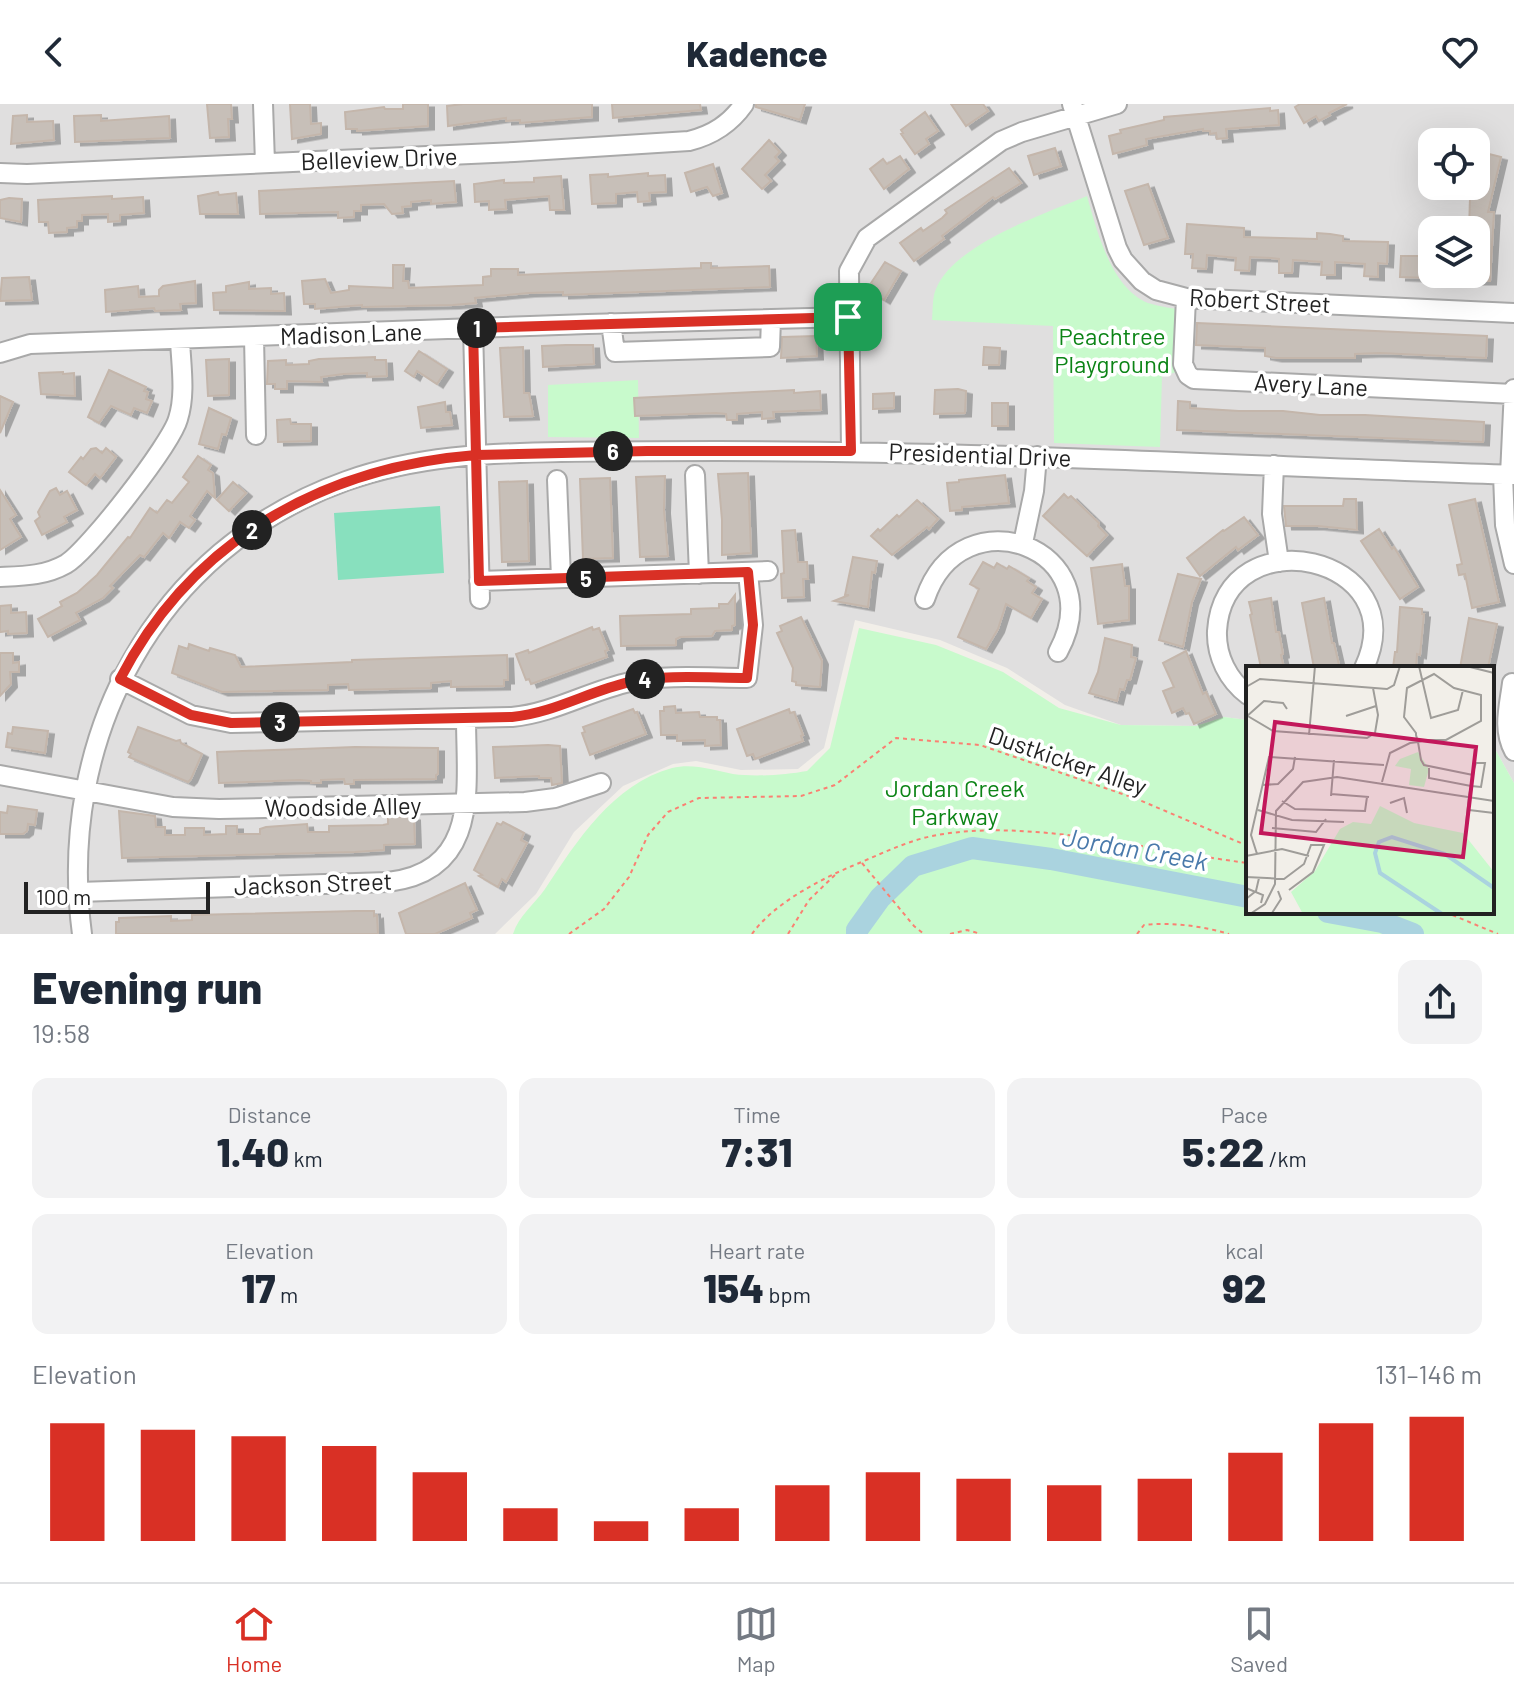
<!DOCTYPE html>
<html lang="en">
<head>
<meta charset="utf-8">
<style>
  body { margin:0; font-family:Barlow,sans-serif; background:#f2f2f3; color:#1f2937; height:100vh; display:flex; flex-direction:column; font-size:30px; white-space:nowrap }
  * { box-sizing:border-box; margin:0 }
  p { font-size:26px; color:#747a83 }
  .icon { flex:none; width:44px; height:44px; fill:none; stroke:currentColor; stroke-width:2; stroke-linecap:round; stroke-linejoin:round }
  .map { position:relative; height:830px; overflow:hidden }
  .panel { display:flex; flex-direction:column; background:#fff; flex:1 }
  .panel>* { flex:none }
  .tools { position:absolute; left:1418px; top:24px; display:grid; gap:16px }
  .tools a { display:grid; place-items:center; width:72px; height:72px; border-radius:16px; background:#fff; box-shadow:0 8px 32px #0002; font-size:40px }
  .scale { position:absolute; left:24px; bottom:20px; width:186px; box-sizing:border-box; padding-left:8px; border:4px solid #222; border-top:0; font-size:22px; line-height:28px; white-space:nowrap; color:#222; -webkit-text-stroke:6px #fff; paint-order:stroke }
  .pin { position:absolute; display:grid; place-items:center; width:68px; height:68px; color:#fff; margin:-34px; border-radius:16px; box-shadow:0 4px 12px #0006 }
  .km { position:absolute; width:40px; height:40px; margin:-20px; border-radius:50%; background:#222; color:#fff; font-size:22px; line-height:40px; text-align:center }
  .round { display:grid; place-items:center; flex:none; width:84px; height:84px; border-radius:16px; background:#f2f2f3 }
  .headline { display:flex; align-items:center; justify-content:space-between; height:136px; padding:0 32px }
  h1 { font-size:44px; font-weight:800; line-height:60px }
  .metrics { display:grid; grid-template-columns:repeat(3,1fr); gap:12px; height:136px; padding:8px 32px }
  .metrics div { display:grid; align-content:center; border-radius:16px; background:#f2f2f3; text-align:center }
  .metrics b { font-size:40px; font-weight:800 }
  .metrics small { font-size:22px; font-weight:400 }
  .metrics p { font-size:22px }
  .chart { height:224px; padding:16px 32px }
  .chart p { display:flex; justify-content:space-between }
  .chart svg { width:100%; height:144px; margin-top:8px; stroke:#d93025; stroke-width:6 }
  header { display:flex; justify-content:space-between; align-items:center; height:104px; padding:0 32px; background:#fff; font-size:36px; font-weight:800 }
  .tabs { display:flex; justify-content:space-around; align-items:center; height:112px; border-top:2px solid #e0e1e3; background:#fff; font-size:22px; color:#747a83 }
  .tabs a { display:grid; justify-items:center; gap:4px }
  .tabs .selected { color:#d93025 }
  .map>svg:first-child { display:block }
</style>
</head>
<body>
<header><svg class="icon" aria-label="back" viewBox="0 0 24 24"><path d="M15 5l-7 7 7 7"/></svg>Kadence<svg class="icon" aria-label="heart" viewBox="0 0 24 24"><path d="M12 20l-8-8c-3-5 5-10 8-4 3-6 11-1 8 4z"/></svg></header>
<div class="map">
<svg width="1514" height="830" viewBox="0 0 1514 830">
  <defs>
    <filter id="shadow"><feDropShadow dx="6" dy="3.5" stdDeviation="0" flood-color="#0004"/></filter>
  </defs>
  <rect width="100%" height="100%" fill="#f2efe9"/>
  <path fill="#e0dfdf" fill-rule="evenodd" d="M0 0H1514V679L1495 645 1492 644V564H1248V616L1224 613 1196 622 1121 621 1065 601 1007 564 940 536 855 516 824 644 798 665 741 666 696 657 673 660 623 682 574 728 536 790 495 830H0ZM1432 38H1476V82H1432ZM1432 126H1476V170H1432Z"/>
  <path fill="#c8facc" d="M1087 92C1097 127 1111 184 1148 199 1160 203 1174 204 1186 207L1184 266 1162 272 1160 343 1054 339 1053 222 932 216C933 207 932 193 936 185 954 140 1044 110 1087 92Z
    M638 276 639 334 548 333V281Z
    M859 524 936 541 1003 568 1059 604 1121 621 1196 622 1224 613 1248 616V808H1492V644L1495 645 1514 679V830H513C519 811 534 801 545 785 577 737 613 680 672 664 693 659 713 666 733 670 755 673 785 671 807 667L830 644Z"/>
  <path fill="#88e0be" d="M440 402 444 469 338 476 334 409Z"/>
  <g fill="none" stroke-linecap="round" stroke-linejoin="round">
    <path stroke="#aad3df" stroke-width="22" d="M1328 808 1382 818 1413 830
      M857 830V826L880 794 913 762 972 744 1051 755 1248 793"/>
  </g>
  <path fill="#c7bfb8" stroke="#c4b6ab" stroke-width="2" filter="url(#shadow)" d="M207 0H231L232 15H228L229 33 210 34Z
    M290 0H310L311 20 321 19V30L292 35Z
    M403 0H428V22L357 27V25H346L345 8 384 3 385 5H403Z
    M463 0H592V13L520 19V16L506 17V14L448 22 447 2Z
    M612 0H700L701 6 613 14Z
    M756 0H805L800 16 756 3Z
    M951 0H983L988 7 966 22Z
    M1300 0H1347L1329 9 1330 11 1319 17 1316 12 1304 19 1295 3Z
    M1270 4V7L1278 6 1279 21 1226 25 1227 34 1217 35 1216 29 1210 30V27H1203V25L1146 35 1147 41 1113 50 1109 32 1121 29 1120 26 1164 16V13Z
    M925 8 938 27 926 35 929 40 915 50 901 30 903 29 901 26Z
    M27 11V18L53 17 54 36 11 40 13 12Z
    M101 11V17L169 12 170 34 75 38 74 12Z
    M769 36 780 48 775 53 779 57 765 71 771 77 762 85 742 65Z
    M1055 44 1061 62 1034 71 1028 52Z
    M1477 47 1501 53 1488 108H1494L1490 177H1476V126H1469L1470 94 1466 93 1467 90 1448 87V82H1476Z
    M900 52 909 65 884 85 870 65 883 55 887 60Z
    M713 60 722 89 713 92 707 83 691 88 685 69Z
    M1009 64 1021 79 995 95 993 93 942 132 944 135 914 157 900 139 921 124 923 127 942 114 947 109 945 106Z
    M648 69V72L665 71 666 88 649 89 650 97 638 98 637 88 616 90V99L592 100 590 71 608 70V73Z
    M561 72 564 106H550L549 92 505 96 506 105 489 106V97L475 98 474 80 504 76V79L534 78V74Z
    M454 77 456 98 431 100V96L411 98V102L402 103 403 109 392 110 384 100 361 101V107H354V113L338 114V108L260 110 259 87Z
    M1148 80 1168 134 1144 141 1125 87Z
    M218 88 219 91 236 89 238 110H200L198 92Z
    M112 92V95L143 93 144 109 120 111V117L108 118V110L82 111V117H77V123L67 124V128L49 129 48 118H39L38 96Z
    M9 94 22 95 21 118 0 114V96Z
    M1187 120 1244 124V133L1317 135V129L1330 130 1343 132V137L1388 138 1387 160 1378 159V173L1364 172 1365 160 1335 158V171H1321L1322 158 1293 156 1292 169H1279V155L1271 154 1250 153 1249 167 1235 166 1236 154 1207 151 1206 165 1192 164 1193 150H1185Z
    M1401 152H1428L1427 174 1400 173Z
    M885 158 901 167 884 196 869 187 873 181 871 179Z
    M701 159H711V164L769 162 770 183 563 191V188L529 189 475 194 476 199 453 201 362 203V201L315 205V200H304L302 177 325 175 331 189 349 186V182L393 184V161H404L403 177H408L409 184 483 181V173L491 172V165H518V171L541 170 701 164Z
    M29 173 32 196 0 197 2 174Z
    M195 177 196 199 180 200 181 206 155 207 154 204 106 208 105 186 138 182 139 193 159 192V186L163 182Z
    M249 178V185L271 184V190L284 189 285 207 214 206 213 189 226 188V182Z
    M1197 219 1487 232 1486 254 1380 249 1355 250V254H1276L1265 252V244L1196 241Z
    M816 232 817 252 781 254 782 233Z
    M566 241H593L594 260 543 263 542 242Z
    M523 243 524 289H529L533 312 504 313 500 244Z
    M984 243 1000 244 999 261H983Z
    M419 247 447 265 437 280 417 267 414 273 405 267Z
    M375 253V256H386L387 272 367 273V269L343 270 321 273 322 278 287 277V285H275V280H267L268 257 286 256V261L309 260V257L319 255Z
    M229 255V291L208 292 206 256Z
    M109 266 146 283 144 287 148 288 146 295 152 297 147 309 134 304 131 311 111 302 99 319 88 313Z
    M63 268V270L74 269 75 292 41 290 39 269Z
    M958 285 966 287 965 309 934 310 935 286Z
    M794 286V289L820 287 821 306 773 308 774 314 762 315V308L737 310V316H727L726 310 716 309 635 312 634 294Z
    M894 289V304L873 305V290Z
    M0 292 13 298 0 329Z
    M1178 297 1190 298V304L1239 307H1283L1320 311H1365L1484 318 1483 338 1177 326Z
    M445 298 446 308H450L452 321 421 324 418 303Z
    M992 299H1008V322H992Z
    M209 304 231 314 226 331 222 330 218 345 199 340Z
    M290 315 291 320H311V337L278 338 277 316Z
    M96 344 102 349 106 344 116 353 100 374 95 370 86 381 69 368 81 353 83 355 91 345Z
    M198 352 211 361 208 366 213 369 215 394 207 387 190 412 195 416 189 424 180 418 169 434 163 429 144 453 140 451 110 482 113 484 103 494 76 509 80 516 48 533 38 515 62 502 60 498 77 489 97 471 128 433 130 434 150 404 157 409 167 396 172 399 189 378 183 373Z
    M748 369 751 449 722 451V416L718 370Z
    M1005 371 1009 399 962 403V406L950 407 947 379 959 378V376Z
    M665 372 664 406 668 452 640 453 636 373Z
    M610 374 613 454 583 455 580 375Z
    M527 377 529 457 502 458 499 378Z
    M233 378 246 389 229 407 217 396Z
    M56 384 60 391 67 387 77 406 64 413 67 418 42 431 35 417 40 413 38 408 50 387Z
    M0 386 16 411 10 415 21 433 0 446Z
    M1064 390 1068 394 1071 392 1099 419 1098 422 1107 431 1087 452 1043 412Z
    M1344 395H1356L1357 426 1318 422H1286L1284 402H1343Z
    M1475 395 1499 498 1472 504 1465 470 1459 471 1457 461 1462 460 1449 401Z
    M917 396 938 415 929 425 927 423 892 451 871 432 878 425 880 427 897 411 899 413Z
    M1244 413 1258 431 1238 446 1236 443 1200 472 1187 454 1223 426 1224 427Z
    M1379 425 1392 445 1394 443 1418 483 1400 495 1361 437Z
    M795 426 798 458H807L808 475H803L804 493 782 494 781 470 784 469 782 427Z
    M853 453 877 457 875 469 872 468 868 503 834 497 849 491H845Z
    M983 458 994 464 997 459 1007 465 1009 462 1029 474 1027 477 1036 483 1032 489 1042 495 1031 514 1006 500 998 525 986 545 958 533 979 485 970 480Z
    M1122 460 1125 482H1129V516L1098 520 1091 464Z
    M1178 470 1201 475 1192 498 1183 543 1159 536Z
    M735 491V521L732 522V526L715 527 712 532 680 533 676 535V541L621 542 620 512 691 510V505L719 504V500H728Z
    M1271 494 1276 528H1279L1283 550 1281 551 1284 564H1261L1250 511 1252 510 1249 498Z
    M1324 494 1332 539H1334L1339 561 1314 564 1302 499Z
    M11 501V509L26 508 27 529 8 530V527L0 528V502Z
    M1400 503 1422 505V510H1424L1420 551 1417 550 1416 564H1393L1395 548H1397Z
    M801 513 822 557 820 583 796 581V578L792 577 793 564 777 529 782 527 780 522Z
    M1469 514 1497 520 1488 564H1460Z
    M592 523 593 526 599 524 608 546 605 547 607 553 531 580 529 575 526 576 516 550 528 546 529 549Z
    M1105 534 1132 541 1131 553 1136 554 1130 576H1127L1124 586 1120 585 1117 597 1089 589 1098 568Z
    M189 540 209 547 210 544 235 551 241 563 352 558V556L507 551 508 576H504V582L451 583V577L431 579V584L349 586 348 580 328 581V586L222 588 172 569 179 542 188 545Z
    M1186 547 1203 590 1206 588 1216 610 1194 620 1189 609 1186 610 1183 604 1172 609 1163 587 1174 583 1163 559Z
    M0 549H13V559L19 558V568H10L11 580 0 592Z
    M675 602 676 609 699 608 700 613H717V616H720L721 641 705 642V636L677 637V631H661L660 607H664V603Z
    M633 605 635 609 637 608 646 630 590 651 582 629 585 628 583 623Z
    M789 605 790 609 794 608 803 631 801 632 803 637 755 655 753 650 747 652 737 625Z
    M13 623 48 627 45 649 6 643 8 629 12 630Z
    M138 623 176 637 180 636 181 639 202 650 191 675 188 678 129 653 131 650 128 648Z
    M548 641 560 642 562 679 552 681 551 674H539V672L495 674 493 643Z
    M355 643 438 644V670L436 671V675L354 676V680H345L344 675 321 676V679H311V677L300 676 219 679 217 648Z
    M8 702 37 706 35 721 28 720 27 727 23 730H0V708L7 709Z
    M119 707 155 712 156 723H165V731H185V724H204V731L226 730V722H237V730H260V725L266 723 307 720 308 728H329V722L383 721 388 720V713H414L415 740 384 741V746L355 748 122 754Z
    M503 718 524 729 521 736 527 739 506 778 502 775 498 783 479 772 482 771 474 766 497 719 501 721Z
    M465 779 477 806 470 809 472 814 435 830H406L399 809Z
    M356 807H374V812L377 811 378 830H116V818H119V814L171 812V817L192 816V811Z"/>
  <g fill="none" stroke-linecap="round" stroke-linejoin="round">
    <g stroke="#a9a9a9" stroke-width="22">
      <path id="minor" d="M263 0 265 59
        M1072 0 1117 144 1123 156 1142 177 1156 186 1186 194 1514 209
        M0 69 27 70 514 48 689 37C713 31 730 20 744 0
        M1186 194 1183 260 1188 271 1194 275 1514 290
        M611 219 615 248 770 243 771 215
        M473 224 480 495
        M254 233 256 331
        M0 249 30 240 588 220 848 213
        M851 347 849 167 867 134 1001 37 1022 28 1117 0
        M1274 361 1272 410 1279 458
        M695 371 699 470
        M1503 371 1505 421 1514 460
        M1510 371 1514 285
        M557 376 561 474
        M1023 439 1034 387 1037 352
        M0 473C23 472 45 472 66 460 88 447 171 340 178 315 186 290 181 261 180 236
        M479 477 768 467
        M925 495C961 387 1114 445 1058 548
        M120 575 191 611 231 619 512 613C554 609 589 587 630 578 667 570 709 574 747 574L753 521 748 468
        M1514 580 1512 579C1509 603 1502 625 1514 647
        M1248 591C1228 576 1216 552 1217 527 1224 410 1417 451 1364 564
        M0 671 173 703 219 705 525 698 555 694 601 679
        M78 788 388 778C481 767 466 683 466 614
        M82 830C56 634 155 445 346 377 416 352 487 349 561 348 614 347 666 347 718 347 984 347 1249 362 1514 371"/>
    </g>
    <path stroke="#fa8072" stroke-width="2" stroke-dasharray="4 4" stroke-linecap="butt" d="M862 759 914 822 924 830
      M1445 808 1498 830
      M569 830 604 805 629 773 648 731 668 708 699 694 801 692 835 681 896 634 980 641 1137 695 1248 742
      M752 830C773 800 819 776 852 762 879 751 904 738 932 732 1028 713 1151 747 1248 759
      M788 830 809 796 837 769
      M950 830 967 826 981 830
      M1137 830 1144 821C1172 818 1202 822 1229 830"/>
    <use href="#minor" stroke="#fff" stroke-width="18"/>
  </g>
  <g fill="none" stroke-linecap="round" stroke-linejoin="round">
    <g stroke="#fff" stroke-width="16">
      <path id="route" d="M848 213 473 224 476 351C323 363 192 436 120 575L191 611 231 619 512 613C554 609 589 587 630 578 667 570 709 574 747 574L753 521 748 468 479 477 476 351 647 347H851L848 213"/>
    </g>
    <use href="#route" stroke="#d93025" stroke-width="10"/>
  </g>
  <g text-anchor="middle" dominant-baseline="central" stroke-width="7" stroke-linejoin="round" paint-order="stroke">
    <g font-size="24" fill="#222" stroke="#fff">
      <text transform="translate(379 54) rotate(-2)">Belleview Drive</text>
      <text transform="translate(1260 196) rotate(3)">Robert Street</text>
      <text transform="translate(351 229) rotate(-2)">Madison Lane</text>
      <text transform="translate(1311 280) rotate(3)">Avery Lane</text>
      <text transform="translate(980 350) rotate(2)">Presidential Drive</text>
      <text transform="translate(1068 656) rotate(19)">Dustkicker Alley</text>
      <text transform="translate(343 702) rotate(-1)">Woodside Alley</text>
      <text transform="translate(313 779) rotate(-2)">Jackson Street</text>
    </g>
    <g font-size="24" fill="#0c8416" stroke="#fff">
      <text x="1112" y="231">Peachtree<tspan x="1112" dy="28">Playground</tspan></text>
      <text x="955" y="683">Jordan Creek<tspan x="955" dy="28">Parkway</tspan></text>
    </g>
    <g font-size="26" font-style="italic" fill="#4a7aab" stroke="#fff">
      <text transform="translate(1135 744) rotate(10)">Jordan Creek</text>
    </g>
  </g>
  <g transform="translate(1246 562)">
    <rect width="248" height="248" fill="#f2efe9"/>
    <path d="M172 86 183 103 178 121 163 119 165 103 149 100 154 93ZM134 140 168 157 217 167 248 206V248H57L45 226 69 205 94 163 107 156 125 158Z" fill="#c8facc"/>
    <path fill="none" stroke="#aad3df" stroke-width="4" d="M196 248 134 207 129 187 133 176 146 171 199 188 248 222"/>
    <path fill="none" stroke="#9f9d99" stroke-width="2" d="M173 0 185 52 212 44 217 24M220 0 248 7M0 21 14 13 141 23 148 19 154 0M0 49 27 65 121 72 129 67 132 49 127 22M100 50 130 40M0 51 18 35 37 37 41 43M63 69 69 0M183 102V112L225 120 235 121 239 97H230L228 103 227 109 225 120 223 130M136 116 144 87 164 77 172 76 180 74H200L235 55V29L208 22 188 8 161 22 158 51 170 67V69L172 76 175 94 178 99 227 109M16 119 32 118 47 103 49 91M85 128 123 131M85 130 88 94M36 135 49 143 119 145 121 131M144 137 158 132 161 147M12 144 46 154 98 156M223 144 248 147M220 158 223 130M26 162 70 166 80 153M11 188 5 169 23 91 138 99M0 190 36 183 63 190M0 211 38 213 58 198 65 179H78L67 206 43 224M0 222 17 229 15 237M0 233 10 225 13 212M26 247 35 233 32 225M4 248 19 238 29 218 30 145 57 116 91 111 248 135"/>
    <path fill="#c2185b" fill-opacity="0.15" stroke="#c2185b" stroke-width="4" d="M29 56 230 81 217 191 15 167Z"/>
    <rect width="248" height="248" fill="none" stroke="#222" stroke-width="4"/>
  </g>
</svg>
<div class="tools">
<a><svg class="icon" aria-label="locate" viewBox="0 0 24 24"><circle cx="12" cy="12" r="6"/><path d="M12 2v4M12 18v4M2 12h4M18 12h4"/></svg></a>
<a><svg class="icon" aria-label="layers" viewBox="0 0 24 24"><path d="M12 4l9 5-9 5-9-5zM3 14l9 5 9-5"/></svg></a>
</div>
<div class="scale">100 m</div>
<div class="pin" style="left:848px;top:213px;background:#1e9e55"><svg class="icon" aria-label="arrive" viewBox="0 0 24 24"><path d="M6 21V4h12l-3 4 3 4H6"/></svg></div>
<b class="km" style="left:477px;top:224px">1</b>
<b class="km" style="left:252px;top:426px">2</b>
<b class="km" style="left:280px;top:618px">3</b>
<b class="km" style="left:645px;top:575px">4</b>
<b class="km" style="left:586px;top:474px">5</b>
<b class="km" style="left:613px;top:347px">6</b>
</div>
<section class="panel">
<div class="headline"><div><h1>Evening run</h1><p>19:58</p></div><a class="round"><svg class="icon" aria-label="share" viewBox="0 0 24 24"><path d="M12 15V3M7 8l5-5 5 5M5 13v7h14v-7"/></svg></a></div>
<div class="metrics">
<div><p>Distance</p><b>1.40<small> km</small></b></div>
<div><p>Time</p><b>7:31</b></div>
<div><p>Pace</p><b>5:22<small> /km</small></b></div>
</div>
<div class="metrics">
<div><p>Elevation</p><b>17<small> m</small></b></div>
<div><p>Heart rate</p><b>154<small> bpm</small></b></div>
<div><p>kcal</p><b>92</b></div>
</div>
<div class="chart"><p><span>Elevation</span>131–146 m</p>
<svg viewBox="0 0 160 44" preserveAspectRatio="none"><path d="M5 44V8M15 44V10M25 44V12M35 44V15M45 44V23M55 44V34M65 44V38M75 44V34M85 44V27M95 44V23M105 44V25M115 44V27M125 44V25M135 44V17M145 44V8M155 44V6"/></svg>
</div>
</section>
<nav class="tabs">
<a class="selected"><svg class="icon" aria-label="home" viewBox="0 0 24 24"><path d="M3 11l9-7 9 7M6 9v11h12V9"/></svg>Home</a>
<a><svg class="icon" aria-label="map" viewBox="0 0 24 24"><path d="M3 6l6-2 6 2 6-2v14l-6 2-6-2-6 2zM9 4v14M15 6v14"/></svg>Map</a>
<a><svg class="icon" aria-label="saved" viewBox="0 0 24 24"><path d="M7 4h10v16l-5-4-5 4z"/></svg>Saved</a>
</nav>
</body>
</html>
